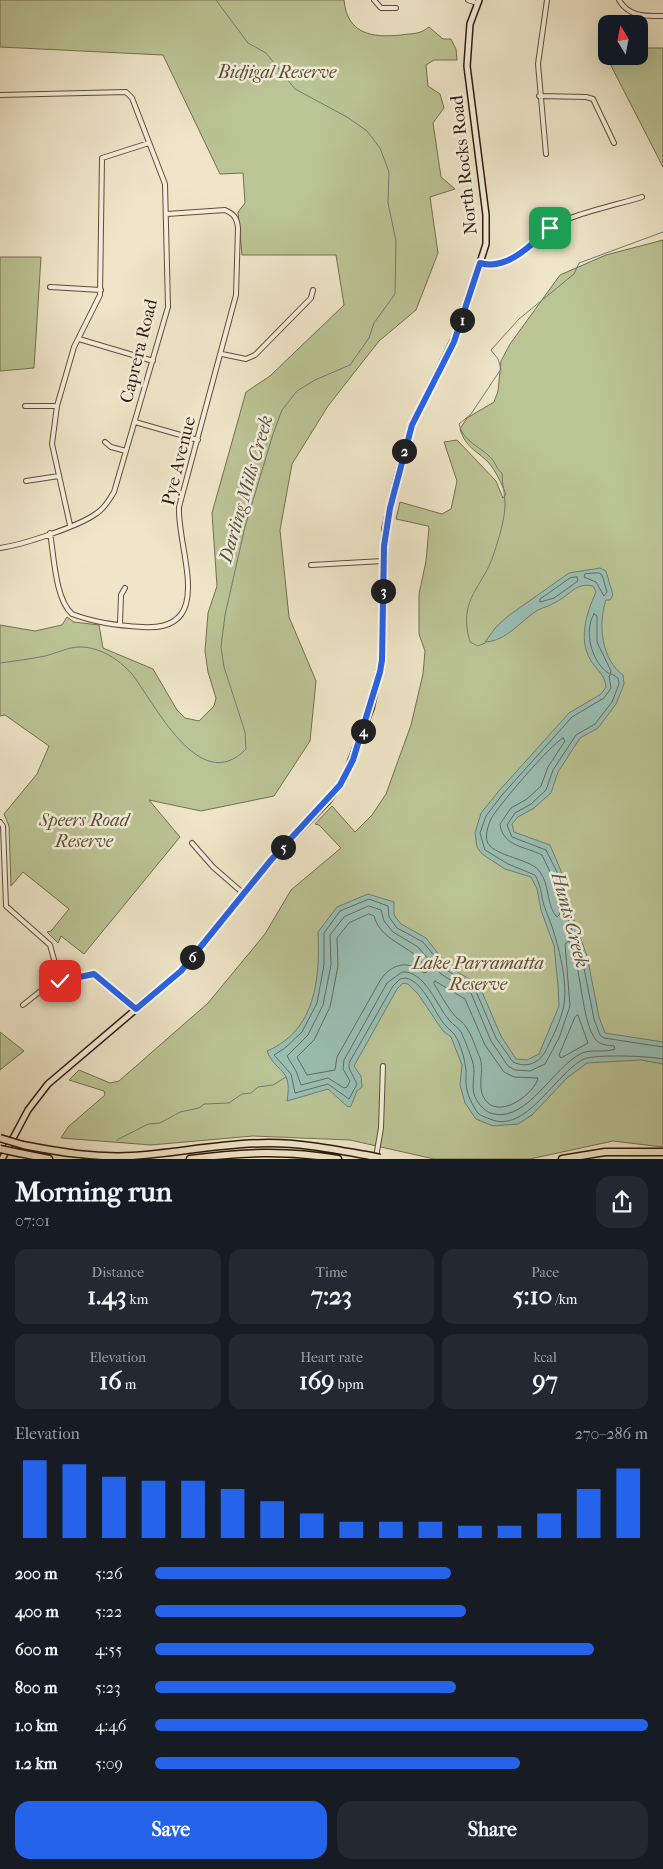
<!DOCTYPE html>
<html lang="en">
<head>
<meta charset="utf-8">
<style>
  body { margin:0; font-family:"IM FELL French Canon",serif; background:#242831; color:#f1f3f6; height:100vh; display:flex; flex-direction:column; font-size:19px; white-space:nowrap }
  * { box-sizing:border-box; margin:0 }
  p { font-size:16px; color:#9ea1a6 }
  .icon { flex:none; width:28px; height:28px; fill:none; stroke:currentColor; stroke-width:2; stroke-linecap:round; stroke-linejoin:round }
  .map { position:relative; height:1159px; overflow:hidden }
  .sheet { display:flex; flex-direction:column; background:#171b24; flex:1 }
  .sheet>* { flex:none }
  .needle { width:32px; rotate:350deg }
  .fabs { position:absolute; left:598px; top:15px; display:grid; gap:10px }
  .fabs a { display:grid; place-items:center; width:50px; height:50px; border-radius:10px; background:#171b24; box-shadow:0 5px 20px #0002; font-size:25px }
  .pin { position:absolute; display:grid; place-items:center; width:42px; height:42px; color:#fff; margin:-21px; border-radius:10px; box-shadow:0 2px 8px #0006 }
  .km { position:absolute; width:25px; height:25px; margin:-12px; border-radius:50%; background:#222; color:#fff; font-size:14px; line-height:25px; text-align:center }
  .round { display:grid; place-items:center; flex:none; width:52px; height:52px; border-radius:15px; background:#242831 }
  .headline { display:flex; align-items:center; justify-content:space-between; height:85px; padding:0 15px }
  h1 { font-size:28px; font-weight:700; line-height:38px }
  .metrics { display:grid; grid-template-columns:repeat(3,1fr); gap:8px; height:85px; padding:5px 15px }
  .metrics div { display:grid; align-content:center; border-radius:12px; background:#242831; text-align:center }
  .metrics b { font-size:25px; font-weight:700 }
  .metrics small { font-size:14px; font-weight:400 }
  .metrics p { font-size:14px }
  .chart { height:140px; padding:10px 15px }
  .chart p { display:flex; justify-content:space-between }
  .chart svg { width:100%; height:90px; margin-top:5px; stroke:#2563eb; stroke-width:6 }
  .primary-button { display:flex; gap:10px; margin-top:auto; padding:10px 15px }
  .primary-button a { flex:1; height:58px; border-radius:15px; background:#2563eb; color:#fff; font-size:20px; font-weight:700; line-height:58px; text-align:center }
  .primary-button a+a { background:#242831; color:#f1f3f6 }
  ul { padding:0 15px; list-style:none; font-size:16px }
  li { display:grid; grid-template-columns:80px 60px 1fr; align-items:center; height:38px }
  li i { height:12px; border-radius:6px; background:#2563eb }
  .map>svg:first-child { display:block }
</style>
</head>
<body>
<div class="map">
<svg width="663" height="1159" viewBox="0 0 663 1159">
  <rect width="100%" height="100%" fill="#efe6c9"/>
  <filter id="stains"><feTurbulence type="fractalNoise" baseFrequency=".004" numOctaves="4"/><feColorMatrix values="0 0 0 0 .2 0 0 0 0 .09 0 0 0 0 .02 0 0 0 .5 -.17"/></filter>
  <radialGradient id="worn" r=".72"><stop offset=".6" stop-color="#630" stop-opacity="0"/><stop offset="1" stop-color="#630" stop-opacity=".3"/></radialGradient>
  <path fill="#bbc495" stroke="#756e50" d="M0 0H344C347 34 372 38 401 35 413 33 419 35 429 27L443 39H451L456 49 457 60H434L426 65 428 86 440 94 444 108 433 123 441 177 455 189 430 197 438 253 416 310 379 341 328 406 292 464 280 530 289 617 316 681 310 741 274 796 201 811 149 800 180 837 84 954 61 936 58 943 47 932 51 931 69 909 23 872 11 886 9 826 4 814 37 774 49 746 5 715 0 716V625L35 631 62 625 67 617 74 622 99 625 103 648 153 669 177 710 185 718 199 721 214 706 216 698 208 672 205 651 208 613 217 586 212 513 246 392 270 376 344 305 336 255H242L238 212 245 203 243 173 220 174 163 55 0 47Z
    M639 48H663V167L606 56H639Z
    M663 240V1147L613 1141 530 1159H434L350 1140 253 1136 151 1145 61 1138 68 1127 105 1095 104 1091 69 1080 79 1070 110 1083 119 1081 208 1003 265 934 291 890 341 848 319 825 315 824 332 806 355 832 372 815 386 794 411 725 423 674 425 651 419 634V594L426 561 429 528 428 526 396 519 400 502 442 514 451 509 457 481 444 442 457 440 496 481 503 498 506 494C501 483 496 471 488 462 475 449 466 448 460 429L467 418 494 402 498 391 501 361 510 344 560 275 606 255Z
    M0 257H41L34 368 0 371Z
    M0 1032 24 1051 0 1070Z"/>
  <path fill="#9ac0b6" stroke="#6f7d72" d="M600 568 606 571 613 595 610 600H606C598 624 601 659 623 675L624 684 616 704 598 728 580 738 558 772 551 793 534 808 518 817 512 824 514 832 550 845 561 871 572 915 587 956 599 1017 605 1033 663 1042V1064L641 1060 587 1063 567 1078 532 1115 518 1124 493 1126 476 1119 465 1103 460 1085 462 1065 451 1037 443 1031 418 994 408 984 403 983 397 989 354 1066 361 1076 362 1087 357 1091 351 1106 348 1107 328 1089 287 1101C293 1067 276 1074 267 1051 316 1030 320 979 318 932L337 907 368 894 394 902V915L401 924 426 938 448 966 479 985 501 1036 516 1059 527 1060 539 1054 559 1006 558 985 554 946 541 910 537 889 531 877 505 869 482 854 477 847 475 833 481 813 498 792 569 713 601 694 606 687C605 676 599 672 593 664 577 642 586 614 596 592L593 586C576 582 570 595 556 602 550 606 544 607 538 610 520 621 507 641 485 642L496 627 508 616 569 573Z"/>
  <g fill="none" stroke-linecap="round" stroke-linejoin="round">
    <path stroke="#646c60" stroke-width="1" d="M599 573 602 575 607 592 604 596 596 582 584 577 585 574Z
      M577 577 578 581 554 598 540 602V599L570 578Z
      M594 614 597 616V642L611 671 610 674C592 664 583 631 594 614Z
      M563 738 565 741 548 767 541 786 527 799 511 808 500 824C503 847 525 846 542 855L551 874 560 914 557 917C546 906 550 885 540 872 533 860 503 858 490 846 483 839 488 825 492 817 501 803 550 745 563 738Z
      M369 906 381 910 384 921 393 932 418 947 441 974 471 993 491 1041 508 1066 515 1070 530 1071 545 1064 559 1038 570 1006 565 944 569 941C582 966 581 1022 596 1040 600 1045 608 1045 614 1046L615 1049C605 1053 592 1049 582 1053 553 1067 528 1121 494 1114 486 1113 479 1105 475 1097 470 1085 477 1072 472 1060 469 1051 465 1040 461 1032 458 1027 453 1025 450 1021 437 1007 425 970 402 972L387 983 344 1060 343 1069 350 1081 347 1087 344 1088 328 1078 301 1085 296 1071 287 1056 308 1035 323 1005 331 965 330 935 344 917Z
      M369 914 374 916C382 945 418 945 427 972L424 973C408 960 393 963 381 979L337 1057 335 1070 307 1075 297 1057 314 1040 330 1007 338 966 337 938 349 923Z
      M435 981 465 999 485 1045 504 1072 514 1077 538 1078C535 1093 502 1118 487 1102 475 1089 485 1073 480 1058 476 1049 472 1035 466 1027 463 1022 459 1020 455 1016 447 1007 441 995 434 984Z
      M578 1015 588 1043 561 1058 559 1055 575 1017Z
      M663 1047 604 1038 600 1035 594 1019 582 958 567 917 557 872 546 850 512 837 507 825 515 813 531 804 546 790 553 770 576 735 595 724 612 702 619 684 618 678 612 674 609 676 611 688 604 698 572 717 502 795 486 816 480 833 485 850 508 864 535 875C542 887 541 899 546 911 556 934 570 984 563 1009 560 1022 553 1036 547 1048 541 1062 528 1069 513 1062L496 1038 475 989 445 969 423 942 397 928 389 917 388 906 369 899 340 911 324 933V965L317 1003 302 1032 285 1048 274 1055 291 1074 295 1093 328 1084 349 1099 357 1084 349 1068V1063L393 986 400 979 406 978C425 983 433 1012 446 1026 448 1029 452 1031 454 1034 461 1043 467 1066 466 1077 465 1090 470 1101 477 1112 480 1116 485 1117 490 1119 526 1135 555 1073 584 1059 596 1054 649 1056 663 1059"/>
    <path stroke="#6f7d72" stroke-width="1" d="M485 643 478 646 470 642C457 598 484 587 494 553 499 538 505 519 505 504 505 494 502 484 502 473 496 469 496 463 491 458 480 446 463 442 459 424L471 414 501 369 498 359 491 350 519 319 574 274 579 263 663 232
      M0 663C15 661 30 659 45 656 67 650 76 642 100 651 111 655 123 664 131 673 154 701 199 798 246 749L245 732 224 667 221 647 225 615 245 527 273 434 282 410 297 391 315 380 350 365 369 338 374 323 395 294 396 241 388 203 389 172 380 148 367 131 347 117 295 89 266 53 248 43 216 0
      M117 1140 148 1124 160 1123 180 1112 199 1108 204 1104 229 1103 242 1094 251 1093 258 1087 273 1085 286 1077"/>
    <g stroke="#5f4c3a" stroke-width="6">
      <path id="minor" d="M374 0 381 8H396
        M468 0 477 3
        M619 0C629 17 645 16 663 16
        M0 95 126 92 132 98 165 184 168 307 114 492C109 500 105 508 97 513 80 526 22 545 0 548
        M539 96 586 97 593 99 614 143
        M546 154 538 64 547 0
        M480 263C509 271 529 244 549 228 565 216 620 204 642 197
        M50 287 101 290
        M79 339 153 361
        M222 354 246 359 255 355 311 298 313 290
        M25 406H57
        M135 422 198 440
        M105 442 111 447 126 451
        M26 481 59 476
        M70 525 52 444 57 406 74 347 100 295 102 158 149 143
        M50 533C54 555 55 599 72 614 93 622 121 626 143 627 217 632 177 550 179 507L236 295 238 228C237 218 234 214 225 210L167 214
        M311 565 383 561
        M120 624 121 595 125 588
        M0 822 3 826 6 906 50 945 60 981 93 974 136 1009
        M192 843 213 867 244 894
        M23 1005 48 985 60 981
        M376 1157 381 1128 383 1066"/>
    </g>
    <g stroke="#2f190b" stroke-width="8">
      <path id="secondary" d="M2 1159 28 1110 48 1084 181 971 271 860 327 802 344 779 371 708 382 660 385 529 398 474 412 425 459 329 486 244V215L467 66 470 24 479 0"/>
    </g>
    <g stroke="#2f190b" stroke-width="9">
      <path id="trunk" d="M23 1145C59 1152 95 1158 132 1156 178 1153 223 1143 269 1143 303 1143 337 1150 371 1156
        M19 1153 49 1159
        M190 1159C241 1152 288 1150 338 1159
        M562 1159 605 1152H663"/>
    </g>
    <use href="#minor" stroke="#f5efdc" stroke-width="4"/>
    <use href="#secondary" stroke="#f5efdc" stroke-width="5"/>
    <use href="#trunk" stroke="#efe6c9" stroke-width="6"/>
    <g stroke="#2f190b" stroke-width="9" stroke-linecap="butt">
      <path id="trunk-bridge" d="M0 1138 23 1145
        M0 1149 19 1153
        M371 1156 380 1158"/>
    </g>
    <use href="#trunk-bridge" stroke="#efe6c9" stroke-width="6"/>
  </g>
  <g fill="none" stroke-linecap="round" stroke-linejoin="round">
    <g stroke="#fff" stroke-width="10">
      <path id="route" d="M60 981 94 974 136 1009 181 971 271 860 340 785 353 760 380 672 382 660 384 546 390 508 412 425 454 342 480 263C507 271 531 245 550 228"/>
    </g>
    <use href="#route" stroke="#2563eb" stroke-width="6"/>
  </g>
  <g text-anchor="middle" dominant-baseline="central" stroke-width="5" stroke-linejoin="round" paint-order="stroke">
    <g font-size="18" font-style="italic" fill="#594c34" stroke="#f5efdc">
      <text x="277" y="72">Bidjigal Reserve</text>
      <text x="84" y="820">Speers Road<tspan x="84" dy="21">Reserve</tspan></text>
      <text x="478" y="963">Lake Parramatta<tspan x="478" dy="21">Reserve</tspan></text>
    </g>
    <g font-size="18" fill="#2f190b" stroke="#f5efdc">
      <text transform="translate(464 165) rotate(-96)">North Rocks Road</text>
      <text transform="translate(139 351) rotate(-76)">Caprera Road</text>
      <text transform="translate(179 461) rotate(-76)">Pye Avenue</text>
    </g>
    <g font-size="19" font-style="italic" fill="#545347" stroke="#f5efdc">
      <text transform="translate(246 489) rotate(-74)">Darling Mills Creek</text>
      <text transform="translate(570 920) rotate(75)">Hunts Creek</text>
    </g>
  </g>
  <rect width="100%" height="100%" filter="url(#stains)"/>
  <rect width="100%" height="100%" fill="url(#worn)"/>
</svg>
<div class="fabs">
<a><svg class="needle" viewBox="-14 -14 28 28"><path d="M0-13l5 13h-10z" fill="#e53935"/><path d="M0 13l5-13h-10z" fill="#9ea1a6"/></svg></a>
</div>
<div class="pin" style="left:550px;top:228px;background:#1e9e55"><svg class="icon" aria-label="arrive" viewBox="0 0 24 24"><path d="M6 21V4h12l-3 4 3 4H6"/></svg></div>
<div class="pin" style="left:60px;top:981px;background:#d93025"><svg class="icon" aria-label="check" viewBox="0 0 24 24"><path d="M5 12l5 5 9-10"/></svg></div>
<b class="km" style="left:462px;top:320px">1</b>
<b class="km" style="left:404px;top:451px">2</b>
<b class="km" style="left:383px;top:591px">3</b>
<b class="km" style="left:363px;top:731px">4</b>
<b class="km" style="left:283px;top:847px">5</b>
<b class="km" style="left:192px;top:957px">6</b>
</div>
<section class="sheet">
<div class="headline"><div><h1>Morning run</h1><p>07:01</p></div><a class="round"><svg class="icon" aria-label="share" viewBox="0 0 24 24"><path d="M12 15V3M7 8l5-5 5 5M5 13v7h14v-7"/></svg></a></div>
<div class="metrics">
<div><p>Distance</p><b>1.43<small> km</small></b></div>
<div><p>Time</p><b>7:23</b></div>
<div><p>Pace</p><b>5:10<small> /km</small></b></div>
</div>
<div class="metrics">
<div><p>Elevation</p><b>16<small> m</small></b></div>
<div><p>Heart rate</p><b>169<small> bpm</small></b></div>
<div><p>kcal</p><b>97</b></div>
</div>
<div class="chart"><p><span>Elevation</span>270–286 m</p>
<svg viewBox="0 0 160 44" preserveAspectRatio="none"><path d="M5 44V6M15 44V8M25 44V14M35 44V16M45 44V16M55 44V20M65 44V26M75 44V32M85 44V36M95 44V36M105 44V36M115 44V38M125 44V38M135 44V32M145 44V20M155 44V10"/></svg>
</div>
<ul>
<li><b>200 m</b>5:26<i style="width:60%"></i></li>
<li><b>400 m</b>5:22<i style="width:63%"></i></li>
<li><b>600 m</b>4:55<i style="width:89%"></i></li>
<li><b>800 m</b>5:23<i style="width:61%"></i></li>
<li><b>1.0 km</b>4:46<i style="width:100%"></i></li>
<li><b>1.2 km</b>5:09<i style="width:74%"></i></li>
</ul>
<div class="primary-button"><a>Save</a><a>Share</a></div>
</section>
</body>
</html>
